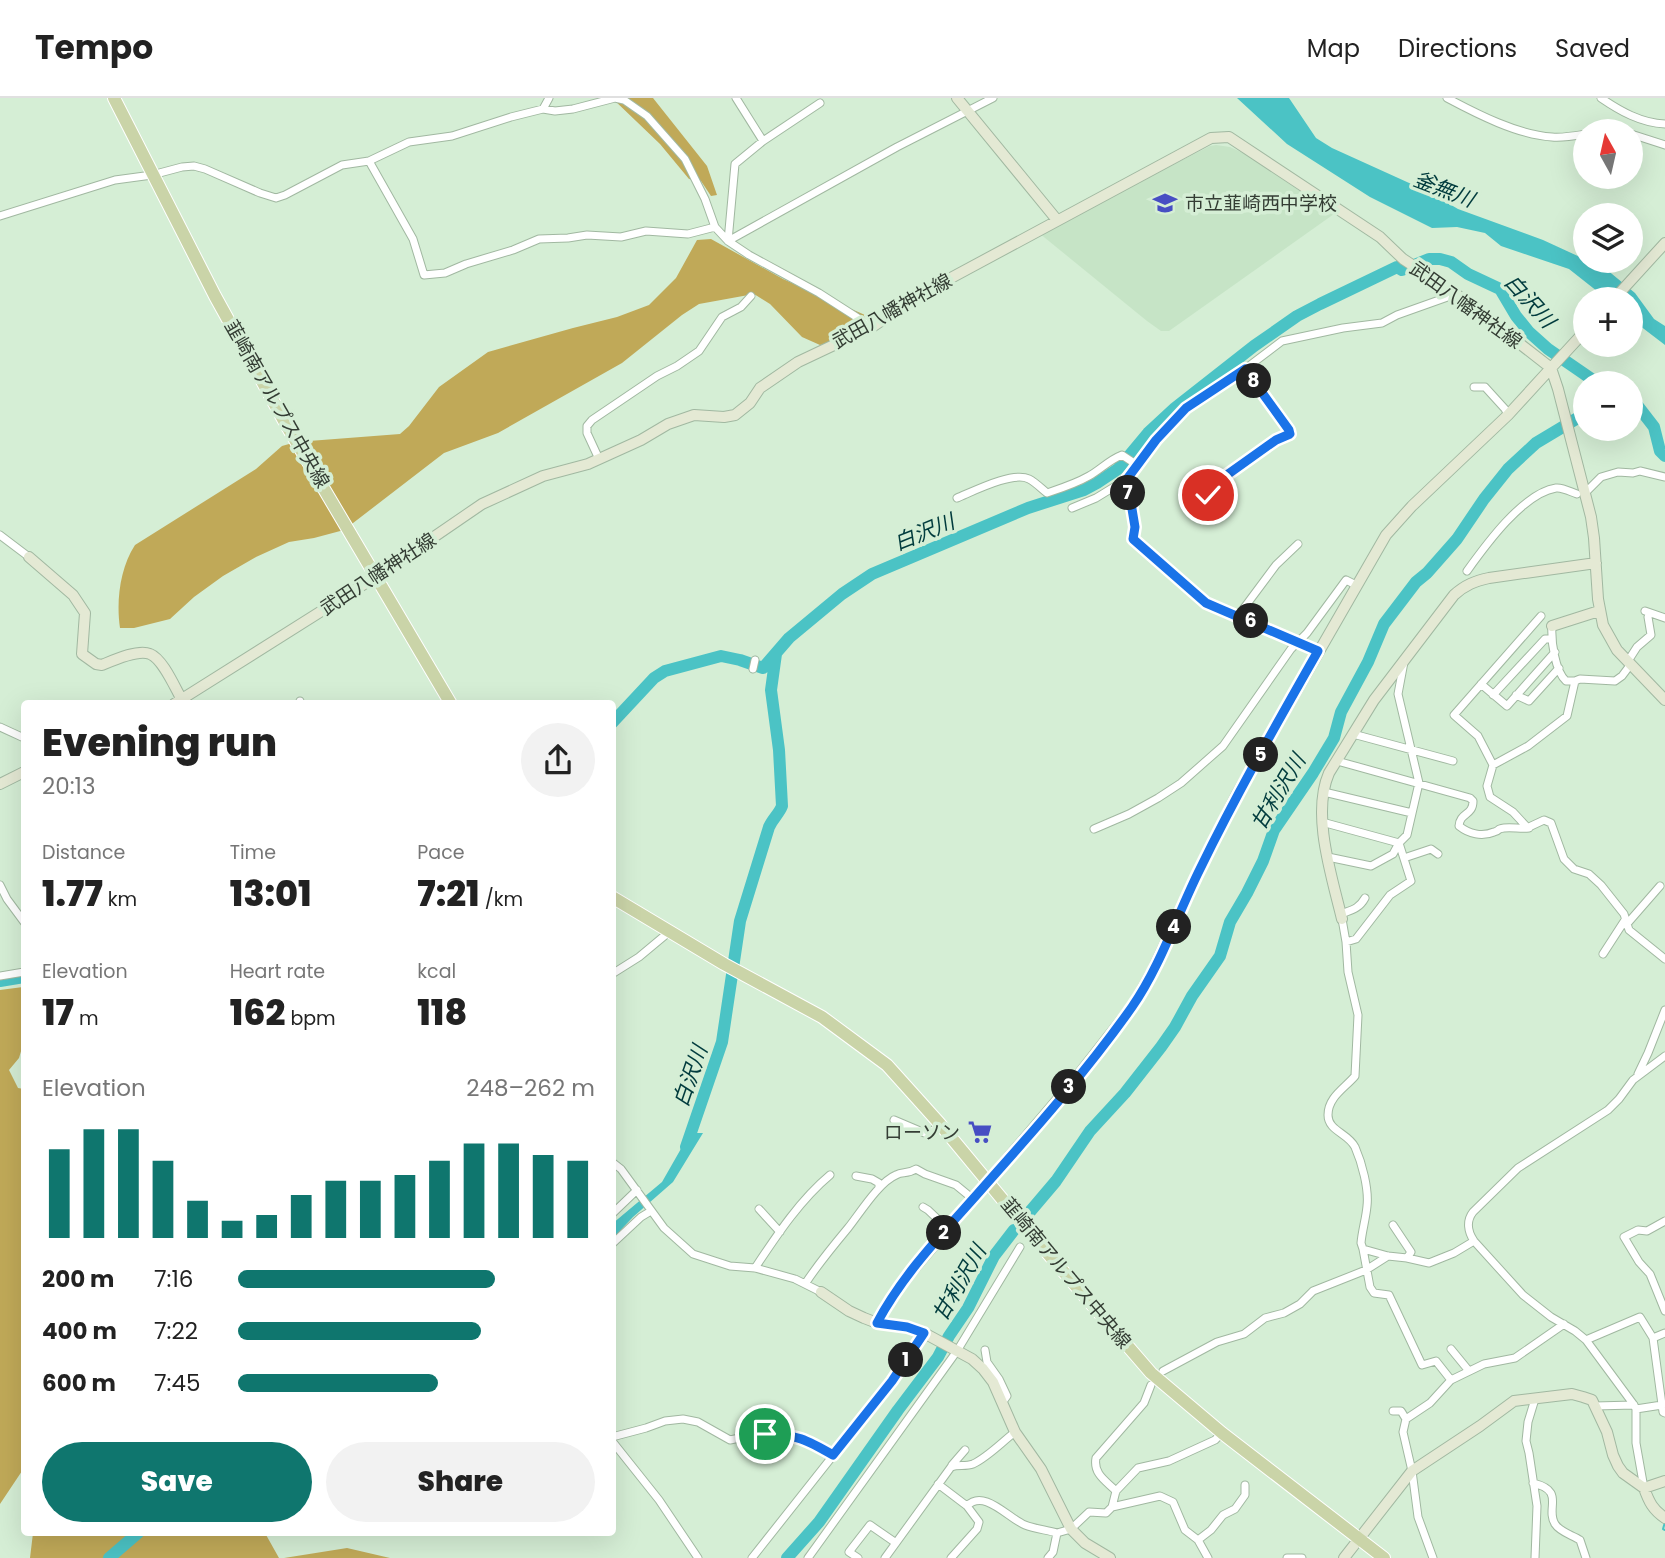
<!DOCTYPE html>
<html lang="en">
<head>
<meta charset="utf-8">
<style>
  body { margin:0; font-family:Poppins,"Noto Sans JP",sans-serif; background:#f2f2f2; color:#222; height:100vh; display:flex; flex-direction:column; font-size:26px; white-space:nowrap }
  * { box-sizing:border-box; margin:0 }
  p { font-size:23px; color:#767676 }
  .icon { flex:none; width:38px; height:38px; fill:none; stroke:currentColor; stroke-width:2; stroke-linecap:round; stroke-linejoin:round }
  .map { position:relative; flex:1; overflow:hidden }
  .details { position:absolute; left:21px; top:602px; width:595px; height:836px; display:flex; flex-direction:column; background:#fff; border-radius:7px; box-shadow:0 7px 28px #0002 }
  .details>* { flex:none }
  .needle { width:46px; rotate:352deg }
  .controls { position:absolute; left:1573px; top:21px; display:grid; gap:14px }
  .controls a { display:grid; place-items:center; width:70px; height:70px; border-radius:50%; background:#fff; box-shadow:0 7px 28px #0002; font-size:35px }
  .pin { position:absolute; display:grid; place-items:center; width:60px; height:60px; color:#fff; margin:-30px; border:4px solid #fff; border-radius:50%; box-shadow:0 2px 7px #0007 }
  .km { position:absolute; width:35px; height:35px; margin:-18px; border-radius:50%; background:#222; color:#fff; font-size:19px; line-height:35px; text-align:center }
  .round { display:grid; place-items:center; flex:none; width:74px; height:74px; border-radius:37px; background:#f2f2f2 }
  .headline { display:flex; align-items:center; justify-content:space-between; height:119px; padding:0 21px }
  h1 { font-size:38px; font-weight:800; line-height:52px }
  .stats { display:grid; grid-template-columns:repeat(3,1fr); gap:10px; height:119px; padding:7px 21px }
  .stats div { display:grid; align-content:center }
  .stats b { font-size:35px; font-weight:800 }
  .stats small { font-size:19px; font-weight:400 }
  .stats p { font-size:19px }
  .chart { height:196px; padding:14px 21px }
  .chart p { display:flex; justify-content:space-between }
  .chart svg { width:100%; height:126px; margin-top:7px; stroke:#0f766e; stroke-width:6 }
  .button { display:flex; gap:14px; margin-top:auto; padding:14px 21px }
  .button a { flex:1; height:80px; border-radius:42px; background:#0f766e; color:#fff; font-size:28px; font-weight:800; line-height:80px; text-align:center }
  .button a+a { background:#f2f2f2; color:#222 }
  ul { padding:0 21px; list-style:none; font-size:23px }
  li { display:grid; grid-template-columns:112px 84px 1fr; align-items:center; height:52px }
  li i { height:18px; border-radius:9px; background:#0f766e }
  header { display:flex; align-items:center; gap:42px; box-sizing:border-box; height:98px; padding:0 35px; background:#fff; border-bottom:2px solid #e0e0e0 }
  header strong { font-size:33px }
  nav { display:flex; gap:38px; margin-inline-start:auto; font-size:24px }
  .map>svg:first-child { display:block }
</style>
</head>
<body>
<header>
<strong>Tempo</strong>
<nav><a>Map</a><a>Directions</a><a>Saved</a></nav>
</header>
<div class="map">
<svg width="1665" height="1460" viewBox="0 0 1665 1460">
  <rect width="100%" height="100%" fill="#d5eed5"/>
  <path fill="#c6e4c6" d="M1216 47 1230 49 1245 56 1334 116 1169 233H1161L1147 223 1039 135 1210 48Z"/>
  <path fill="#c0a958" d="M612 0H653L707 68 717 97 711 98 701 83 689 81 660 46Z
    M711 141 783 181 881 224 854 240 820 247 802 239 770 206 754 196 699 206 682 217 622 265 498 335 444 355 344 432 314 440 289 444 256 459 223 478 194 499 170 521 134 530H120C116 503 120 470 135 447L256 371 282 348 296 344 400 336 409 328 439 289 488 254 573 230 617 219 649 207 676 180 697 142Z
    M23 889 24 943 19 960 9 972 18 990 24 991V1372L22 1373 0 1406V892Z
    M33 1435H265L279 1460H30Z
    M347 1450 390 1460H284Z"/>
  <path fill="#4bc3c5" d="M1237 0H1289L1316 40 1332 50 1429 94 1458 111 1543 142 1606 171 1635 195 1654 221 1665 228V247L1631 221V201H1607L1569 171 1501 148 1485 135 1457 129 1432 130 1370 99 1287 46Z
    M690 1035H703L673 1084 633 1119 613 1140 612 1126 662 1084Z"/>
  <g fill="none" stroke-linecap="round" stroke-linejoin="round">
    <path stroke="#4bc3c5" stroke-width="2" d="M1665 1424 1663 1431 1665 1432"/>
    <path stroke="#4bc3c5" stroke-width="12" d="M1631 306 1637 307 1654 329 1660 353 1665 358
      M612 625 654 580 665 573 721 558 740 562 763 570 789 540 842 496 872 476 1028 410 1084 392 1097 385 1118 371 1148 335 1175 310 1254 248 1297 218 1320 206 1397 169 1402 172 1429 161H1440L1451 164 1468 176 1500 191 1516 218 1529 234 1548 251 1593 282 1608 285
      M0 883 24 879
      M686 1049 722 944 740 823 769 729C773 720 779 716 782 708L779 652 771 592 776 556
      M1028 1116 1056 1083 1090 1033 1125 995 1161 949 1175 929 1192 898 1220 858 1230 824 1247 795 1263 763 1274 732 1313 675 1334 640 1341 614 1368 564 1384 526 1416 484 1427 475 1457 441 1484 401 1508 371 1536 345 1586 315
      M109 1460 138 1435
      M787 1460 819 1424 898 1312 938 1259 949 1238 968 1210 994 1158 1014 1132"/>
    <g stroke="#a1b8a1" stroke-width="9">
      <path id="street" d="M736 0 763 43
        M1447 0C1477 16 1518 37 1552 39 1563 40 1574 38 1586 36
        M1601 0C1620 13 1641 25 1665 26
        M543 11 549 0
        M1609 33H1620
        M1631 36 1665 47
        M369 63 413 141 424 177 445 175 466 166 513 152 539 141 568 140 587 137 621 139 646 133 688 136 715 129
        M0 118 115 82 152 77 182 69 194 68 205 71 260 95 276 100 285 97 342 67 369 63 409 44 452 38 511 19 543 11 555 13 573 11 615 0 624 2 647 18 685 61 705 101 715 129 728 143 749 157 819 195 872 229
        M728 143 897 49 993 0
        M728 143 735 66 763 43 820 5
        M1474 289H1485L1505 311 1508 317
        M599 361 587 335V328L592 322 657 278 677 268 699 253 722 219 741 209 751 198
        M1587 393 1601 379 1618 374 1633 375 1640 373 1665 379
        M957 400C974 393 1013 373 1029 381 1035 384 1042 391 1047 395 1062 390 1075 386 1089 378 1100 372 1109 362 1122 357L1137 367
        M1204 404C1214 384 1255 355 1275 343 1280 340 1285 339 1290 336L1289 332 1245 271
        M1072 410 1096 400 1127 381
        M0 437 29 459
        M1467 473C1485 448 1523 395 1556 390 1562 389 1571 394 1577 396
        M1645 513 1665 520
        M1238 518 1276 467 1298 446
        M1541 518 1454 617 1478 638 1493 667 1487 688 1490 699 1513 714 1526 728 1529 729 1544 722 1551 725 1564 761 1574 771 1589 776 1601 787 1624 816 1629 832 1665 861
        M1552 528C1551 543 1555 573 1566 583H1575L1580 581 1615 583 1622 578 1631 566
        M1318 553 1206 505 1133 441 1135 429 1127 381 1156 342 1186 310 1245 271 1282 243 1343 230 1382 225 1397 217 1456 196
        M1628 563 1637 549 1651 537 1648 519 1650 515
        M753 571 755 562
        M1481 586 1507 608 1555 554
        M1493 597 1545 541H1551
        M1516 597 1529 603 1559 570
        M300 606V603
        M0 629 24 640
        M1353 636 1453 663
        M1337 663 1470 700 1473 703C1473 718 1460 714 1459 728 1469 736 1482 739 1494 734 1501 732 1496 731 1504 730 1513 729 1520 731 1529 730
        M1493 667 1528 648 1567 618 1575 583
        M1324 694 1412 715
        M1322 724 1399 745 1411 783 1390 797 1356 841 1346 844
        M1094 731 1129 716 1158 700 1181 685 1223 648 1291 551 1307 535 1346 482 1356 487
        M1328 759 1371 768 1393 756 1399 745 1407 737 1419 685 1398 596 1404 564
        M1404 760 1431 751 1438 756
        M0 787 7 801 24 824
        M1341 816C1351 812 1359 811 1365 800
        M1342 821 1346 844 1348 874 1358 917 1355 978C1345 990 1328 999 1328 1017 1328 1033 1348 1035 1355 1049 1362 1065 1369 1091 1367 1108 1366 1120 1362 1133 1361 1145L1363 1151 1388 1158 1407 1160 1429 1165 1454 1155 1474 1143
        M1626 827 1660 788
        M1603 856 1625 822
        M612 876 639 859 669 834
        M0 878 24 874
        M1638 976 1648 955 1665 912
        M894 1022 927 1036 930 1035 940 1026
        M612 1064 621 1071 664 1130 693 1156 730 1168 755 1170 795 1181 821 1194
        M856 1078 872 1081 879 1085V1090
        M923 1109 928 1112 948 1131
        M759 1111 780 1134
        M612 1116 637 1092
        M1665 1123 1647 1133 1638 1132 1624 1139 1639 1164 1650 1176 1665 1213
        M1393 1127 1411 1154 1407 1160
        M612 1146 641 1119 651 1113
        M1363 1151 1370 1189 1374 1195 1389 1197 1422 1267 1436 1263 1451 1282
        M755 1170C777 1137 800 1102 830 1077
        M805 1186C818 1166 833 1148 848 1130 860 1115 879 1084 896 1077 903 1073 906 1077 916 1071L925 1076 956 1087 973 1101
        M1653 1240 1665 1235
        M1586 1242 1640 1219 1653 1240 1663 1314 1665 1315
        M1451 1251 1469 1273
        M985 1252 987 1264 999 1281 1007 1298 1002 1305
        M1163 1273 1217 1244 1244 1236 1265 1220 1284 1215 1300 1206 1313 1193 1366 1172 1388 1158
        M1535 1301 1528 1324 1526 1343 1529 1355 1537 1408 1535 1460
        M1595 1308 1634 1307
        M1636 1311 1662 1307
        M1393 1313H1401L1406 1321
        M783 1336 781 1330 783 1319
        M612 1339 646 1330 665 1323 683 1321 698 1324 730 1342 754 1337 783 1336 808 1342 833 1357
        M612 1343 659 1402 698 1460
        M952 1367 965 1352
        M1533 1385C1566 1393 1545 1410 1555 1426 1560 1434 1572 1437 1580 1442L1586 1460
        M938 1386 967 1408C984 1390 1009 1421 1025 1427 1035 1431 1047 1432 1057 1435
        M1644 1390 1636 1345V1311L1634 1307 1586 1242 1575 1233 1551 1219 1523 1197 1474 1143C1468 1134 1466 1123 1473 1114L1518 1070 1608 1012 1619 1001 1633 982 1665 958
        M1116 1393C1106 1383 1093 1376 1096 1360L1144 1305 1151 1287
        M1112 1409 1116 1393 1138 1370 1169 1363 1215 1342 1222 1335
        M1198 1442 1211 1432 1223 1417 1235 1411 1245 1397V1387
        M752 1460 892 1283 924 1235
        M808 1460 957 1253 1020 1149
        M858 1460 849 1454 870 1427 896 1445
        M885 1460 951 1369C958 1366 965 1369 973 1366 988 1359 1002 1344 1015 1334
        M951 1460 977 1431 979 1424 967 1408
        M1048 1460 1053 1454 1057 1435 1071 1431 1089 1414 1106 1415 1112 1409 1160 1398 1173 1404 1185 1432 1198 1442 1208 1460
        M1287 1460H1302
        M1433 1460 1418 1419 1412 1373 1403 1334 1406 1321 1430 1305 1451 1282 1484 1266 1515 1260 1564 1226"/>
    </g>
    <g stroke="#a1b8a1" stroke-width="12">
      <path id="secondary" d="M957 0 1057 122
        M1614 201 1665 145
        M29 459 73 497 85 515 82 556 96 566 102 567C114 562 138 551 150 556 163 561 175 590 182 602
        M1552 528 1599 513
        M174 606 377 478 482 406 543 378 588 366 641 342 668 326 694 317 724 319 735 317 750 305 760 290 798 264 872 229 923 195 1211 40 1229 39 1380 139 1403 161 1456 196 1551 270 1586 232
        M0 686 24 674
        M1342 821C1332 779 1311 716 1329 675L1374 602 1454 497C1465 487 1475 483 1489 480L1596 465
        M821 1194 849 1213 864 1220 877 1225 907 1229 924 1235 972 1261 983 1271 993 1284 1015 1334 1041 1371 1071 1431 1085 1445 1110 1460
        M877 1225 898 1190 917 1167 1077 979 1134 906 1152 874 1198 775 1237 696 1386 437 1412 408 1508 317 1551 270 1558 291 1591 419 1594 440 1598 501 1603 527 1617 552 1665 602
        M1644 1390C1649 1404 1653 1412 1665 1420
        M1344 1460 1412 1373 1480 1328 1514 1303 1572 1296 1583 1299 1592 1302 1607 1334 1613 1357 1618 1368 1623 1375 1644 1390 1665 1383"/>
    </g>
    <g stroke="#fff" stroke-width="14">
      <path id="primary" d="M114 0 215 198 288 330 451 606
        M612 799 724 866 822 919 887 967 940 1026 1031 1136 1151 1275 1222 1335 1384 1460"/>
    </g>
    <use href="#street" stroke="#fff" stroke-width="7"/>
    <use href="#secondary" stroke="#e4e9d4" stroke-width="10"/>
    <use href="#primary" stroke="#cad4a8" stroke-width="12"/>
  </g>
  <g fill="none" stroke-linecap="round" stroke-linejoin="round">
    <g stroke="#fff" stroke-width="14">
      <path id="route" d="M765 1336C796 1336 807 1342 833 1357L892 1283 924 1235 907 1229 877 1225C905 1172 949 1129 988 1084 1038 1028 1089 970 1132 909 1160 869 1178 815 1200 771 1236 697 1277 625 1318 553L1206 505 1133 441 1135 429 1127 381 1156 342 1186 310 1245 271 1289 332 1290 336 1276 342 1224 379 1208 397"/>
    </g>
    <use href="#route" stroke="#1a73e8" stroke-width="9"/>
  </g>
  <defs>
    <g id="school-bare" transform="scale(1.89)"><path d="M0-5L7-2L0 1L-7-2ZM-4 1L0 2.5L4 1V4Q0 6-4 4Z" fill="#474ec3" stroke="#d5eed5" stroke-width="2.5" paint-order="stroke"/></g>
    <g id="supermarket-bare" transform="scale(1.89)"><path d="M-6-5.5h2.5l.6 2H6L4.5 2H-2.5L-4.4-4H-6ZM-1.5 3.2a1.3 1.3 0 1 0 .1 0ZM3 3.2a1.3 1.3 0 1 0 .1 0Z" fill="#474ec3" stroke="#d5eed5" stroke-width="2.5" paint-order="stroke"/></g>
  </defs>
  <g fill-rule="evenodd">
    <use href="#school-bare" x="1165" y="105"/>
    <use href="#supermarket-bare" x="980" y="1034"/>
  </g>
  <g text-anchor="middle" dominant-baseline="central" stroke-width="7" stroke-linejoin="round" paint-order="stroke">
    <g font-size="19" fill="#343d34" stroke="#d5eed5" text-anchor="start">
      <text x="1185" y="105">市立韮崎西中学校</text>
      <text x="960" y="1034" text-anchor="end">ローソン</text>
    </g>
    <g font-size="19" fill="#343d34" stroke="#d5eed5">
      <text transform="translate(1466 207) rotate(36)">武田八幡神社線</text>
      <text transform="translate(892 213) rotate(-29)">武田八幡神社線</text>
      <text transform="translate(277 306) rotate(60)">韮崎南アルプス中央線</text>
      <text transform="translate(378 476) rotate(-33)">武田八幡神社線</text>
      <text transform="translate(1066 1175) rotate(50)">韮崎南アルプス中央線</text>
    </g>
    <g font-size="21" font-style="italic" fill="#013b3d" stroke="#d5eed5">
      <text transform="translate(1444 91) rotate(21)">釜無川</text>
      <text transform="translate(1530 203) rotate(48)">白沢川</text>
      <text transform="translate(924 434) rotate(-22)">白沢川</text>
      <text transform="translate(1278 694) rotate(-59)">甘利沢川</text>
      <text transform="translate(690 978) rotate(-71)">白沢川</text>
      <text transform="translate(959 1185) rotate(-60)">甘利沢川</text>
    </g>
  </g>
</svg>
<div class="controls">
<a><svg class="needle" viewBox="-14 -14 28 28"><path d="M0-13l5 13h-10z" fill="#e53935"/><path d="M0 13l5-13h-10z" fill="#767676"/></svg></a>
<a><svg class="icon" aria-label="layers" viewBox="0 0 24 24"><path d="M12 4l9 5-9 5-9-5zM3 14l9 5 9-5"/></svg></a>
<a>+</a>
<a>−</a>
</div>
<div class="pin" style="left:765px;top:1336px;background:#1e9e55"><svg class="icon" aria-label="arrive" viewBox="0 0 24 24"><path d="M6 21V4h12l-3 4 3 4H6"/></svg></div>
<div class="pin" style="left:1208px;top:397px;background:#d93025"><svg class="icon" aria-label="check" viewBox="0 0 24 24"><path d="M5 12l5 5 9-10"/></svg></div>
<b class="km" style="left:906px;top:1262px">1</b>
<b class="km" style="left:944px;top:1135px">2</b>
<b class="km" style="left:1069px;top:989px">3</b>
<b class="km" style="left:1174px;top:829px">4</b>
<b class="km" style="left:1261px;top:657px">5</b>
<b class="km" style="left:1251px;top:523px">6</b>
<b class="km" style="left:1128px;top:395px">7</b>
<b class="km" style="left:1254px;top:283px">8</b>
<section class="details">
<div class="headline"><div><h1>Evening run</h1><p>20:13</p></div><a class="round"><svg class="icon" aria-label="share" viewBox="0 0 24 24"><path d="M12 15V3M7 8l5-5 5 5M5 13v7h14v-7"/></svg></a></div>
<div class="stats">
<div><p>Distance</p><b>1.77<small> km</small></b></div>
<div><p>Time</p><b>13:01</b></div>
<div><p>Pace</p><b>7:21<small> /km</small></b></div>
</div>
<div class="stats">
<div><p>Elevation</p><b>17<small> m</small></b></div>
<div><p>Heart rate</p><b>162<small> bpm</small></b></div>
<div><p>kcal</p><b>118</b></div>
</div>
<div class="chart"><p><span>Elevation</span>248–262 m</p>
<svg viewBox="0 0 160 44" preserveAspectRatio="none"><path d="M5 44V13M15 44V6M25 44V6M35 44V17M45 44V31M55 44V38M65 44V36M75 44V29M85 44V24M95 44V24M105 44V22M115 44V17M125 44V11M135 44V11M145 44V15M155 44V17"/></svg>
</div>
<ul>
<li><b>200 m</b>7:16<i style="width:72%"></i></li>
<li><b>400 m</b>7:22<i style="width:68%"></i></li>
<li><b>600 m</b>7:45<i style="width:56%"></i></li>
</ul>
<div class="button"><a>Save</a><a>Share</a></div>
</section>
</div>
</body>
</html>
